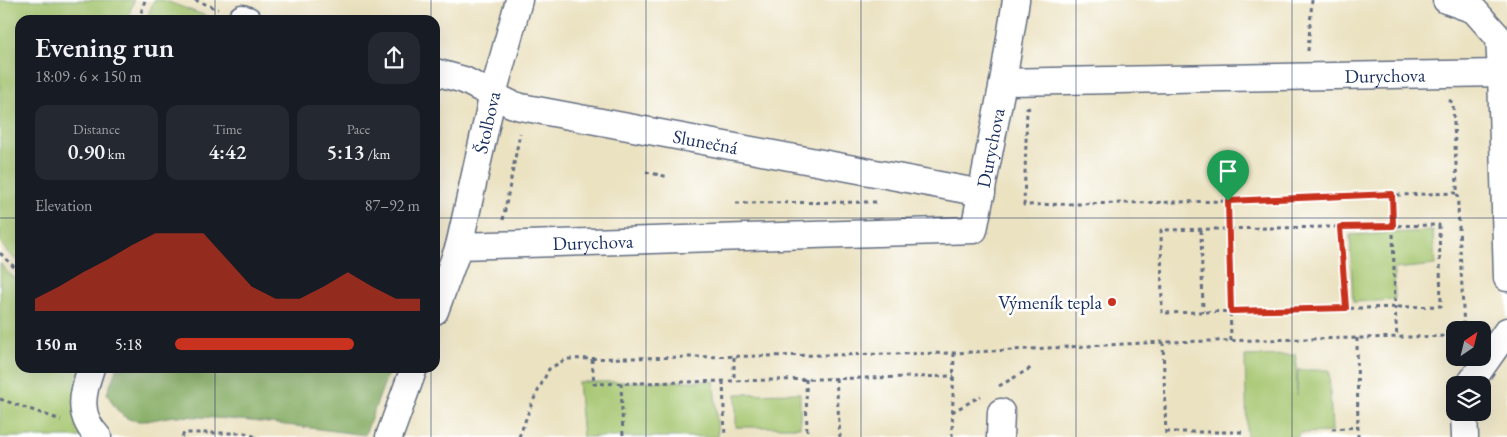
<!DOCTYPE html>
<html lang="en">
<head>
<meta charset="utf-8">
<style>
  body { margin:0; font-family:"EB Garamond",serif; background:#242831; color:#f1f3f6; height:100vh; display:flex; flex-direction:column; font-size:19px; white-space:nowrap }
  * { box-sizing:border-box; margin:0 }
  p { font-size:16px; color:#9ea1a6 }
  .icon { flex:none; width:28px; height:28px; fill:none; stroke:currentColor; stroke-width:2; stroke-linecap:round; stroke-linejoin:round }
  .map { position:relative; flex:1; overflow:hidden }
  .side { position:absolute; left:15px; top:15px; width:425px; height:358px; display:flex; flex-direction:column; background:#171b24; border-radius:15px; box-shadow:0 5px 20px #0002 }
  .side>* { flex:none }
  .needle { width:32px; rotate:35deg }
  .controls { position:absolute; left:1446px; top:321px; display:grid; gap:10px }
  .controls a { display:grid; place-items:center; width:45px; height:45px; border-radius:10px; background:#171b24; box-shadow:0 5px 20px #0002; font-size:25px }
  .pin { position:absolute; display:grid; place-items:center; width:42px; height:42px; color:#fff; margin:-51px -21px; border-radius:50% 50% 50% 0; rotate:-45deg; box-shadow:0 0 5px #0007 }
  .pin .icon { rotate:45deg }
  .round { display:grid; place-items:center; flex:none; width:52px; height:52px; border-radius:15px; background:#242831 }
  .overview { display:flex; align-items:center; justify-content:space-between; height:85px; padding:0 20px }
  h1 { font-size:28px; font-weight:600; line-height:38px }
  .stats { display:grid; grid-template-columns:repeat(3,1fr); gap:8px; height:85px; padding:5px 20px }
  .stats div { display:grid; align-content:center; border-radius:12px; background:#242831; text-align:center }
  .stats b { font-size:21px; font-weight:600 }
  .stats small { font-size:14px; font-weight:400 }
  .stats p { font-size:14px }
  .chart { height:140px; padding:10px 20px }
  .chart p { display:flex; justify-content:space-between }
  .chart svg { width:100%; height:90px; margin-top:5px; fill:#c8321e; opacity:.7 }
  ul { padding:0 20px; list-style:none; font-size:16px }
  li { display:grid; grid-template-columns:80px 60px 1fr; align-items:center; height:38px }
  li i { height:12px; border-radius:6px; background:#c8321e }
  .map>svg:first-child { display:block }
</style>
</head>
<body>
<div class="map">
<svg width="1507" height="437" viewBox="0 0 1507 437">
  <rect width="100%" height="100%" fill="#fff"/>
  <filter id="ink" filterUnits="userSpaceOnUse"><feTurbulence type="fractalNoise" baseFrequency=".02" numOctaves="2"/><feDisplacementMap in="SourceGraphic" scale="10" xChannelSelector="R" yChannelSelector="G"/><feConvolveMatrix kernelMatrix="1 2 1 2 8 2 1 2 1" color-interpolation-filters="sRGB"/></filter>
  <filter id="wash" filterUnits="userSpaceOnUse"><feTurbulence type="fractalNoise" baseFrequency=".0096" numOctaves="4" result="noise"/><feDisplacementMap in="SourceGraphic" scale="20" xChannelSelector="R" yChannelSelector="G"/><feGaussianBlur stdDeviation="1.12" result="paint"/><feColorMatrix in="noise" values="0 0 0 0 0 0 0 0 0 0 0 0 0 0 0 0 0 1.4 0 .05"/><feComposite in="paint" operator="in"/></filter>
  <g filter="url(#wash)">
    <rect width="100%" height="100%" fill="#ebe2c1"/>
    <path fill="#a6c66f" stroke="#607a66" d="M0 0H134L127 20H20V263L8 253 0 242Z
      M154 0H163L217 20H146Z
      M1433 231 1435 265 1394 269 1395 300 1353 302 1350 235Z
      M0 263 8 273 20 282V368H81L86 437H0Z
      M1296 355 1297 395 1298 370H1329L1332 432 1299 433V437H1247L1245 356Z
      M714 381 718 437H583L578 382Z
      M800 393V427H736V394Z"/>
    <path fill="#84ab62" stroke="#506d60" d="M117 368H390L365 435C303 427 240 418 178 416 163 416 147 424 132 420 119 417 112 403 107 393Z"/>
  </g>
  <g filter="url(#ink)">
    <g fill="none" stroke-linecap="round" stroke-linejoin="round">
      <g stroke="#646e81" stroke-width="29">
        <g id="minor">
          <path d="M1446 0 1474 10 1499 38 1501 73 1507 278"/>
          <path d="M241 20 242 18 248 20"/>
          <path id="s1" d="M435 72 464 80 511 104 521 107 982 193"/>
          <path id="s2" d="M1003 82 1501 73"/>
          <path id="s3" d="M459 246 974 230 1003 82 1016 0"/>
          <path id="s4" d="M435 311 459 246 493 94 519 0"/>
          <path d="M91 368C82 394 77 415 98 437"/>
          <path d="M1469 385 1507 331"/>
          <path d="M1464 412 1465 437"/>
          <path d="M389 437 414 368"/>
          <path d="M1000 437 1001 412"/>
        </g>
      </g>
      <path stroke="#646e81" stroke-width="3" stroke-dasharray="4 4" stroke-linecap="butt" d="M195 0 218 9
        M139 20 145 0
        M1308 51 1312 0
        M1449 100 1453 103 1464 330
        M1030 108 1027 109 1024 205 1228 201 1456 193
        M646 172 669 177
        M1392 194 1395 307 1397 338
        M1228 201 1231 341
        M736 203 880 202
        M503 220 520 133
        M1439 225 1441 306 1162 313 1161 230Z
        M1340 227 1345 308
        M1201 230 1203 312
        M0 253 20 273
        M1357 338 1358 437
        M1163 342 1166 437
        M734 357V381
        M592 359 594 384 954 376
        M836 378 840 437
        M806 379 807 437
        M723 381 725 437
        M621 383 623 437
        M999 386 1031 368
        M0 399 61 420
        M952 412 981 396
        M1332 429 1358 427
        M1166 432H1246
        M182 437 184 433H245L257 437
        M519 437 532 403 549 369 566 359 954 353 1163 342 1455 336
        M952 437 954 353"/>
      <use href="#minor" stroke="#fff" stroke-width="26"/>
    </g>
  </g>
  <g fill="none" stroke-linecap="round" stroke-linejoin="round" filter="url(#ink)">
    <g stroke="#fff" stroke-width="10">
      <path id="route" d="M1392 194 1393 226 1340 227 1346 308 1231 311 1228 201Z"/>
    </g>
    <use href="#route" stroke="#c8321e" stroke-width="6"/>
  </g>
  <path fill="none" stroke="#1b2f5e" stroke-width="1" stroke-opacity="0.55" d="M215 0V20M431 0V20M646 0V437M861 0V437M1076 0V437M1292 0V437M0 218H20M435 218H1507M215 368V437M431 368V437"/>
  <circle fill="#c8321e" stroke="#fff" stroke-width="2" cx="1112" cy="302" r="5"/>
  <g text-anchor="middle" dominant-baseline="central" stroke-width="5" stroke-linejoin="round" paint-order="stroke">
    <g font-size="19" fill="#1b2f5e" stroke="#fff">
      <text stroke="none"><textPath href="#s2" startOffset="382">Durychova</textPath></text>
      <text stroke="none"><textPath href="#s4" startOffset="196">Štolbova</textPath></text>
      <text stroke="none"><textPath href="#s1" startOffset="281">Slunečná</textPath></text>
      <text stroke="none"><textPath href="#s3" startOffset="599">Durychova</textPath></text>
      <text stroke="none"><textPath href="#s3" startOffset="134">Durychova</textPath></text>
    </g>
    <g font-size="19" fill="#1b2f5e" stroke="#fff" text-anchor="end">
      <text x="1102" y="302">Výmeník tepla</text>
    </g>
  </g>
</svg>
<div class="controls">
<a><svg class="needle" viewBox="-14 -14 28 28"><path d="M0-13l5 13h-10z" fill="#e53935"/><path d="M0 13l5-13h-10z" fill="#9ea1a6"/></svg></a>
<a><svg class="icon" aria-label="layers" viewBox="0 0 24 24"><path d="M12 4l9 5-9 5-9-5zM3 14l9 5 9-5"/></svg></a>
</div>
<div class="pin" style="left:1228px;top:201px;background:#1e9e55"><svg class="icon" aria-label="arrive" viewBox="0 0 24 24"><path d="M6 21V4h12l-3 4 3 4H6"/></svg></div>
<section class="side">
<div class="overview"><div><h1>Evening run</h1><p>18:09 · 6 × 150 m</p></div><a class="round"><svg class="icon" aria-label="share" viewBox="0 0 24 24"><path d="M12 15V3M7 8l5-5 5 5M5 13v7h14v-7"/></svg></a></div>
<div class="stats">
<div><p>Distance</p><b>0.90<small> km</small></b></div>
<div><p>Time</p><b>4:42</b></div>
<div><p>Pace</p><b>5:13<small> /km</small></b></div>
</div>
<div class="chart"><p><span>Elevation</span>87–92 m</p>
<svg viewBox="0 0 160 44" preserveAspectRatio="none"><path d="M0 44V38L10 32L20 25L30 19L40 12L50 6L60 6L70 6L80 19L90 32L100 38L110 38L120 32L130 25L140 32L150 38L160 38V44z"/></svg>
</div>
<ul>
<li><b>150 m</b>5:18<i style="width:73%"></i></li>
</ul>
</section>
</div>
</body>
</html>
